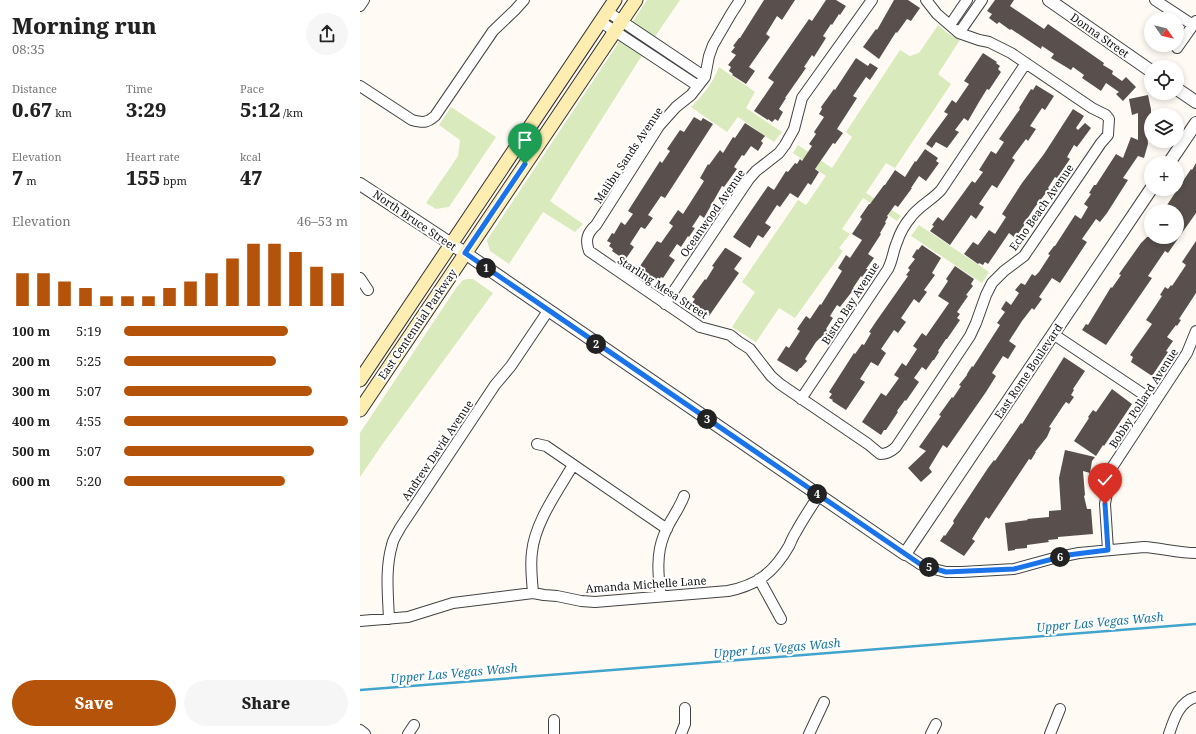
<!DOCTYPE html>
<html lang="en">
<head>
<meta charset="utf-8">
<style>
  body { margin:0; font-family:"Noto Serif",serif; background:#f6f6f6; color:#222; height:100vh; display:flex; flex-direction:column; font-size:15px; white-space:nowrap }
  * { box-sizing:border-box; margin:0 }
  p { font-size:13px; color:#767676 }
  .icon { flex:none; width:22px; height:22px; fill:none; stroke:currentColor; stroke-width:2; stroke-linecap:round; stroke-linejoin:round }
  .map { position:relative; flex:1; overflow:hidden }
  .details { display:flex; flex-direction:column; background:#fff; width:360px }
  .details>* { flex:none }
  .needle { width:26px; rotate:124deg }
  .buttons { position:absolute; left:784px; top:12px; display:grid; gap:8px }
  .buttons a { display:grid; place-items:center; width:40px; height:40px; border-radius:50%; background:#fff; box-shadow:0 2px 6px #0003; font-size:20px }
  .pin { position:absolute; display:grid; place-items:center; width:34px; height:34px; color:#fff; margin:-41px -17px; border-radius:50% 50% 50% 0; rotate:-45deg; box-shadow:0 0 4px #0007 }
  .pin .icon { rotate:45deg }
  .km { position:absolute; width:20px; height:20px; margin:-10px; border-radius:50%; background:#222; color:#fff; font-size:11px; line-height:20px; text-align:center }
  .round { display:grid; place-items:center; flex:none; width:42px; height:42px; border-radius:21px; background:#f6f6f6 }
  .headline { display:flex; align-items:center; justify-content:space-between; height:68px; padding:0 12px }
  h1 { font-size:22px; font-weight:800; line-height:30px }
  .stats { display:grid; grid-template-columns:repeat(3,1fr); gap:6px; height:68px; padding:4px 12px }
  .stats div { display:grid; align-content:center }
  .stats b { font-size:20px; font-weight:800 }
  .stats small { font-size:11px; font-weight:400 }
  .stats p { font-size:11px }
  .chart { height:112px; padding:8px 12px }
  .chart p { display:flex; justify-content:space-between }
  .chart svg { width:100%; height:72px; margin-top:4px; stroke:#b45309; stroke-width:6 }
  .cta { display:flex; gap:8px; margin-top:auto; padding:8px 12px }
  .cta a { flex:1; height:46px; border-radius:24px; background:#b45309; color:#fff; font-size:16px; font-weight:800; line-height:46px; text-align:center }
  .cta a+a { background:#f6f6f6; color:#222 }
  ul { padding:0 12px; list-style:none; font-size:13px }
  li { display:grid; grid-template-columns:64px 48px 1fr; align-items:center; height:30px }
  li i { height:10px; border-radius:5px; background:#b45309 }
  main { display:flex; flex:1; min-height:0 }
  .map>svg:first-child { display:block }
</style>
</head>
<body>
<main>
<section class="details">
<div class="headline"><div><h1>Morning run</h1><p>08:35</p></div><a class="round"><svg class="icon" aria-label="share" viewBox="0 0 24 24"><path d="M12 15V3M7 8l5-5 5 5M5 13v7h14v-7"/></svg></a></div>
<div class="stats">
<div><p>Distance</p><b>0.67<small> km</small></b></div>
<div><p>Time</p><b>3:29</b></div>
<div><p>Pace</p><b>5:12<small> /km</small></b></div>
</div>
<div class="stats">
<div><p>Elevation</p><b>7<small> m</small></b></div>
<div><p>Heart rate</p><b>155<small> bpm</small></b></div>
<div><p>kcal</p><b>47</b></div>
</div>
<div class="chart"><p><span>Elevation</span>46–53 m</p>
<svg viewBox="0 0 160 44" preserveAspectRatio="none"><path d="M5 44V24M15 44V24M25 44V29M35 44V33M45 44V38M55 44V38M65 44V38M75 44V33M85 44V29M95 44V24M105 44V15M115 44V6M125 44V6M135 44V11M145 44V20M155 44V24"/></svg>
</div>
<ul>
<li><b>100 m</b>5:19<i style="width:73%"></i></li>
<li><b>200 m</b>5:25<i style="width:68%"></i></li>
<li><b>300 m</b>5:07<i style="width:84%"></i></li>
<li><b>400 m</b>4:55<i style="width:100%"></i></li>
<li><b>500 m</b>5:07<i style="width:85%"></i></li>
<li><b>600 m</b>5:20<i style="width:72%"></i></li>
</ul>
<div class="cta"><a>Save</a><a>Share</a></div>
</section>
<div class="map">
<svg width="836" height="734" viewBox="0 0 836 734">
  <rect width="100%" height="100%" fill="#fffbf4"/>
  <path fill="#d9eabd" d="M287 0H320L279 60 190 201 223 224 215 232 183 212 149 264 130 251 127 240Z
    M578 25 586 32 600 40 578 74 591 84 535 168 526 163 506 193 541 216 537 221 503 198 482 229 490 234 479 248 483 251 435 318 419 308 396 342 372 327 395 292 382 282 438 200 446 205 466 176 433 153 438 145 472 168 492 137 486 132 540 50 550 56 559 53Z
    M359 67 395 92 386 108 422 132 414 142 378 117 367 132 331 107C343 95 353 83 359 67Z
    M91 107 136 137 89 207 76 209 66 203 98 156 100 140 79 125Z
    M559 225 629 272 622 283 551 236Z
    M108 279H113L133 293 24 442 0 477V433L96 288 103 280Z"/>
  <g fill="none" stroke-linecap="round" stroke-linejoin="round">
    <path stroke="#40a4cd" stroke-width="2.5" d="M0 690 836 624"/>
  </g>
  <path fill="#59504d" d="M404 0H435L422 20 417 16 406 34 410 37 389 67 395 71 386 84 372 75 373 74 369 71 371 67 368 65 376 55 371 52 375 47 373 46 379 38H380Z
    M466 0H476L486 6 480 15 479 14 472 25 471 24 463 36 466 38 454 57 452 55 444 67 446 68 425 98H426L419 109 423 112 418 121 415 119 412 122 408 119V120L394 111 414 82 408 78 449 19 452 21Z
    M534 0H548L560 8 551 21 547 19 537 33 536 32 519 59 503 47 516 29 517 30Z
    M635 0H654L650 6 684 29 688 24 744 63 743 65 753 71 752 74 762 81 766 77 776 87 763 101 756 94 759 92 746 83 741 91 722 78 724 75 713 67 711 70 691 58 694 54 682 46 681 49 651 29 650 30 639 22 637 24 629 18 632 14 627 11Z
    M623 53 637 62 636 63 640 66 638 69 641 72 629 90 627 89 619 102 608 121 604 118 595 130 599 132 587 148 576 142 572 148 566 144 588 114 584 112 592 100 596 103 609 84 604 81Z
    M496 58 508 66 510 63 518 68 510 80 506 77 493 96 497 98 477 129 483 133 475 144 473 143 455 169 459 172 451 185 448 183 438 198 430 193 420 207 417 205 405 223 411 227 403 238 398 235 390 248 373 237 408 186 414 190 426 171 428 172 435 163 437 164 440 159 442 161 452 146 449 144 456 134 454 132 464 117 459 114 462 109 461 107 474 89 475 90Z
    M676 85 694 96 685 110 682 108 670 126 676 129 668 141 666 139 652 158 655 160 637 188 632 185 619 204 624 207 616 219 611 215 590 245 570 231 574 226 572 225 578 217 583 221 612 181 615 183 623 172 619 170 631 151 636 154 644 142 639 139 660 109 659 108 671 89 673 90Z
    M788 95 791 109V131H787L788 144 784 158 778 156 763 178 768 180 747 213 740 222 736 219 722 239 727 242 700 283 692 278 679 297 682 299 674 310 672 308 662 321 649 341 656 346 648 359 643 356 632 373 636 376 626 392 587 448 583 445 569 468 572 472 561 482 548 468 566 451 559 447 581 416 579 415 592 397 593 398 601 386 599 385 607 375V374L612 366 613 367 640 325 637 323 645 312 641 309 646 301 651 305 659 293 655 290 661 283 665 285 672 274 675 276 679 272 690 255 688 254 694 246H695L715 215 721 219 728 207 724 204 731 194 729 193 734 185H736L756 154 763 158 771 137 778 140V113L772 115 769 99Z
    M713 109 724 116 716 128 718 130 725 123 731 128 717 147 714 145 707 157 710 159 697 178 695 177 688 188 689 189 675 207 667 219 668 220 655 238 649 233 628 264 625 262 623 265 619 263 618 264 604 254 613 242 618 245 629 230 635 234 646 217 642 214 662 183 684 154Z
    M334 117 341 121 343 118 353 124 305 198 301 196 288 215 293 218 285 229 281 227 270 244 274 247 265 260 252 251 253 249 249 246 251 243 247 241 252 233 254 234 261 222 265 225 273 214 268 211 300 161 302 163 310 151 307 149 320 130 324 132Z
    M385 123 405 136 401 141 403 143 398 151 391 146 384 156 382 155 374 167 377 169 364 187 362 186 344 218 340 215 332 227 335 228 329 237 328 236 321 247 317 244 309 256 315 260 303 278 301 277 298 282 278 269 297 241 301 243 313 226 309 223 318 210 323 214 344 181 340 178 348 164 349 165 360 150 363 153 373 137 375 138Z
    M565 149 578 158 576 161 579 163 566 181 559 176 551 188H552L538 207 535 205 527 216 528 217 525 222 526 223 520 233 521 234 508 254 514 258 506 269H508L502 277 501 276 493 288 494 289 480 307 477 305 470 316 473 318 466 329 467 330 462 338H460L456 342 445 359 447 361 441 368H440L437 372 417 360 426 346 429 348 440 331 437 329 446 316 450 319 460 304 461 305 482 271 478 268 486 255 490 258 502 240 492 234 502 219 500 217 509 204H510L524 185H525L535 170 545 177 555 161 556 162Z
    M836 163V213L808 253 805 251 788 276 792 278 746 345 722 330 726 324 728 325 751 287 752 288 761 275 759 274 781 243 787 237H817V211H803L831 169 832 170Z
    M836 241V293L819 319 821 320 817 326 816 325 807 337 813 341 806 351 808 352 792 376 771 362 773 357 770 355 792 324 786 320 802 296 800 295 805 287 808 289 811 285 812 286 826 265 822 262Z
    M562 245 581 258 572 273 575 275 564 290 567 292 559 303 554 299 541 318 546 322 538 333 534 330 521 349 526 353 518 366 511 362 500 379 505 382 486 410 472 401 473 400 469 398 472 394 469 392 494 353 495 354 502 344 504 345 511 333 509 332 515 323 548 276 546 275 550 270 548 268 555 259 552 257 557 249 558 250Z
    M365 248H366L382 258 374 269 379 273 349 316 335 307 336 305 332 303 335 299 332 297 345 279 346 280 354 267 352 266Z
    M595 266 614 279 611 284 613 286 606 295 608 296 597 312 600 314 597 318 600 320 587 339H586L578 351 579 352 574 360H573L566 370 562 367 554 378 559 382 546 401 545 400 537 411 538 412 526 430H524L521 435 502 422 521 393 526 396 539 378 534 375 542 363 546 366 557 349 553 346 562 333 566 336 589 303 578 296 588 281 586 279Z
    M704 357 725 371 713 389 714 390 711 395 714 397 709 404 706 402 703 406 689 427 691 428 687 437 675 452H676L671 460 669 459 629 519 626 517 612 539 615 541 604 556 580 541 584 535 585 536 594 523 593 521 628 468 634 460 635 461 661 423 662 424Z
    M752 389 772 404 744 446 743 445 736 456 714 441 729 418 728 417 733 410 736 412Z
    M705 450 735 457 732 461 730 473 723 471 725 495 724 496 727 509H731L733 534 698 537V539L688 540 689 542 667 545V548L655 549V550L648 551 645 523 668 520 667 519 689 517V511L701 510 699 478Z"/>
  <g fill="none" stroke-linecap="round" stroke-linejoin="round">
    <g stroke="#434343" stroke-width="12">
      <path id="minor" d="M380 0 371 14 353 45 349 56 345 77 331 95 316 107 299 126 236 225C227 233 225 240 229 251L340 327 370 335 379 342 390 349 411 376 420 384 508 444 520 454C527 454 531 452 536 447L610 336 616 323 626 295 632 283 644 271 664 256 741 143 748 135 749 119 746 115 732 108 651 53 629 42 619 40 599 33 577 14 566 0
        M795 0 833 25
        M0 6 4 0
        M248 12 345 77
        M241 22 338 86
        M590 25 607 0
        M599 33 622 0
        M817 48 836 21
        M0 86 52 120C63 123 67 123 75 116L133 31 155 10 164 0
        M0 278 8 290
        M305 304 389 179 396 171 419 153 425 145 434 129 442 98 512 0
        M693 334 795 402
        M441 399 528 269C533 259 533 251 537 242 540 233 545 224 551 217 559 206 572 200 581 190L666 63
        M177 444 186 446 307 529
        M748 550 745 504 751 469 827 353 836 331
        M545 554 560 564 570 568 586 572H602L654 569 694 558 719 553 784 547C801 548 818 553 836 553
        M399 579 421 619
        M173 593C172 579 170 566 172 552 175 522 198 491 213 465
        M301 596C298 576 296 554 304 535 309 521 319 510 324 496
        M29 619C28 594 25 569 32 545 33 539 37 534 40 528L135 385 151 366 188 311
        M0 621 48 617 93 603 173 593 184 595 197 596 221 601 235 602 368 591C398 585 414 572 429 546 431 542 433 536 436 532 443 519 451 507 459 495
        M0 730 5 734
        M48 734 54 725
        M194 734V720
        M321 734 325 724V708
        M449 734 464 702
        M571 734 576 724
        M690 734 700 709
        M809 734C814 719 819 702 836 697"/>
    </g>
    <g stroke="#434343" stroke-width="14">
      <path id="tertiary" d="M689 0 791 71
        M817 89 836 102
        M809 163 836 123
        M0 184 105 253 545 554 791 189"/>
    </g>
    <g stroke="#323232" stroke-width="15">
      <path id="secondary" d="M0 380 255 0
        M0 410 276 0"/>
    </g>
    <use href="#minor" stroke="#fff" stroke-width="10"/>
    <use href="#tertiary" stroke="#fff" stroke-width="12"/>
    <use href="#secondary" stroke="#feedb0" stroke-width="13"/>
  </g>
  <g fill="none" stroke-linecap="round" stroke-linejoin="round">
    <g stroke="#fff" stroke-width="8">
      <path id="route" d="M165 164 105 253 560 564 586 572 654 569 708 555 748 550 745 504"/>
    </g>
    <use href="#route" stroke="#1a73e8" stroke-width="5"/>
  </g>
  <g text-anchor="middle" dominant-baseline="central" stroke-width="4" stroke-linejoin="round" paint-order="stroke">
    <g font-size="11" fill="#101010" stroke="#fff">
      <text transform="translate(740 35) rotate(35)">Donna Street</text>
      <text transform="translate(268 155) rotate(-56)">Malibu Sands Avenue</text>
      <text transform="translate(681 207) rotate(-55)">Echo Beach Avenue</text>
      <text transform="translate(352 213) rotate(-55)">Oceanwood Avenue</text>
      <text transform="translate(55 220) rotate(34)">North Bruce Street</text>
      <text transform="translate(303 287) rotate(33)">Starling Mesa Street</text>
      <text transform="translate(490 303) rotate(-57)">Bistro Bay Avenue</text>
      <text transform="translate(57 324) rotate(-56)">East Centennial Parkway</text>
      <text transform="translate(668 371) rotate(-56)">East Rome Boulevard</text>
      <text transform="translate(783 398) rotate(-57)">Bobby Pollard Avenue</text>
      <text transform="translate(77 450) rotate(-56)">Andrew David Avenue</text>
      <text transform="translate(286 584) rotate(-4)">Amanda Michelle Lane</text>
    </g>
    <g font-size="12" font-style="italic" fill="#1976a3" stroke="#fff">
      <text transform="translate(740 622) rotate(-5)">Upper Las Vegas Wash</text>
      <text transform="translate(417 648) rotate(-5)">Upper Las Vegas Wash</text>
      <text transform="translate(94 673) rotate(-5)">Upper Las Vegas Wash</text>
    </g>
  </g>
</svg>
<div class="buttons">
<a><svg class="needle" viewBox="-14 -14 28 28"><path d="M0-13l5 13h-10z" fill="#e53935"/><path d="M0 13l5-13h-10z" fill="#767676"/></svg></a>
<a><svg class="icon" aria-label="locate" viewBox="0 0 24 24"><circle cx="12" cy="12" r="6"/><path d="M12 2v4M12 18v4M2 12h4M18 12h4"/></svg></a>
<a><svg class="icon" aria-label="layers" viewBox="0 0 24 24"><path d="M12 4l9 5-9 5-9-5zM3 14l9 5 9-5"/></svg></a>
<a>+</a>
<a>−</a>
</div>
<div class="pin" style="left:165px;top:164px;background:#1e9e55"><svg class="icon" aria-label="arrive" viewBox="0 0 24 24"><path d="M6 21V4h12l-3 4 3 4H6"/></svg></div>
<div class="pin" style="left:745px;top:504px;background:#d93025"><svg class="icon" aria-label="check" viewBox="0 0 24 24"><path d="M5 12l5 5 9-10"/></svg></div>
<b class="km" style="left:126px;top:268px">1</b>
<b class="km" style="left:236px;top:344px">2</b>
<b class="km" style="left:347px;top:419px">3</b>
<b class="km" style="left:457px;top:494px">4</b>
<b class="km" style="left:569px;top:567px">5</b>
<b class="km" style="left:700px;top:557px">6</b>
</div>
</main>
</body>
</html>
